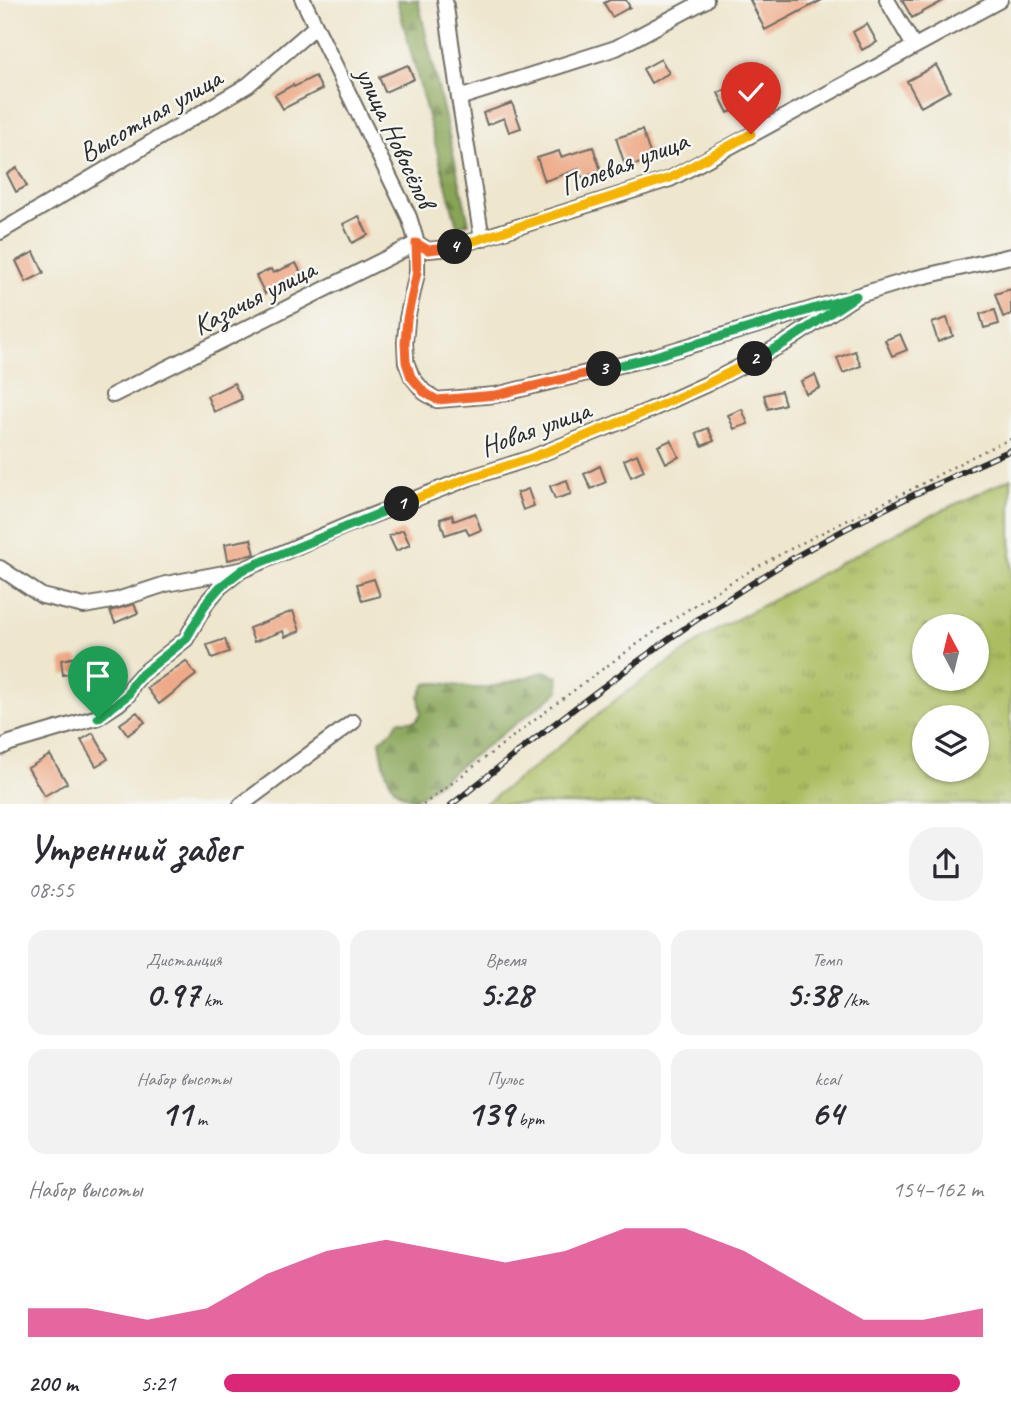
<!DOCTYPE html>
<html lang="ru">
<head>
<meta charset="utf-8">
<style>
  body { margin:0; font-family:Caveat,sans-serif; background:#f2f2f3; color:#2b2b33; height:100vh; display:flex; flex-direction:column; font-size:26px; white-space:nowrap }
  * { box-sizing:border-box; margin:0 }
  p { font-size:23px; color:#7c7c81 }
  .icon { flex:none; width:38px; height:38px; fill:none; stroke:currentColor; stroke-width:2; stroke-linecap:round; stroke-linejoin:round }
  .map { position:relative; height:804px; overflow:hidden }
  .sheet { display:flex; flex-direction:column; background:#fff; flex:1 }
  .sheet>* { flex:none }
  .needle { width:46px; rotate:353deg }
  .controls { position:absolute; left:912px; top:614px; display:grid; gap:14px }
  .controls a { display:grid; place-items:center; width:77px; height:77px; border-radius:50%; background:#fff; box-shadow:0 2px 5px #0004; font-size:35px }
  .pin { position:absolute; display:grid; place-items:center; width:60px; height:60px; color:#fff; margin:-72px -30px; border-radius:50% 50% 50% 0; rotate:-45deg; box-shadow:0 0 7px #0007 }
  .pin .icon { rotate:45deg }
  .km { position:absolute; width:35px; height:35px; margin:-18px; border-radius:50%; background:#222; color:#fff; font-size:19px; line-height:35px; text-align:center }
  .round { display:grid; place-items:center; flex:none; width:74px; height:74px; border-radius:28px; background:#f2f2f3 }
  .head { display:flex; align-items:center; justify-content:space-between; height:119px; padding:0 28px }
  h1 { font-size:38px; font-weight:600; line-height:52px }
  .figures { display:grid; grid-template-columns:repeat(3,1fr); gap:10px; height:119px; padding:7px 28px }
  .figures div { display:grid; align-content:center; border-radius:18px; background:#f2f2f3; text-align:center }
  .figures b { font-size:35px; font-weight:600 }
  .figures small { font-size:19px; font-weight:400 }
  .figures p { font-size:19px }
  .chart { height:196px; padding:14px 28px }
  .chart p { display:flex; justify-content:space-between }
  .chart svg { width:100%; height:126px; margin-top:7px; fill:#db2777; opacity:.7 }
  ul { padding:0 28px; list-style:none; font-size:23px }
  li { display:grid; grid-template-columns:112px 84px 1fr; align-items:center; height:52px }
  li i { height:18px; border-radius:9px; background:#db2777 }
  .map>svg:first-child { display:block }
</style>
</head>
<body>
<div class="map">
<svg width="1011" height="805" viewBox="0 0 1011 805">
  <defs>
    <pattern id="grass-tufts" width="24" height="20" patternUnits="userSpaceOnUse" patternTransform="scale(1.75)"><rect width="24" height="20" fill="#abbd60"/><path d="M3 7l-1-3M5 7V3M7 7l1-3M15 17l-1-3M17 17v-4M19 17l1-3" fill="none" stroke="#8b9a4f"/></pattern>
    <pattern id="forest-firs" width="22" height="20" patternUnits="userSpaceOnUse" patternTransform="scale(1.75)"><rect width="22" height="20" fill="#88a456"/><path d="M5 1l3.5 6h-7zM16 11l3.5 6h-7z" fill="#6f8647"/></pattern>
  </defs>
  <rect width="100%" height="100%" fill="#f6f6f2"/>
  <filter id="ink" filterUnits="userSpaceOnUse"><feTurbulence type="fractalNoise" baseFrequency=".0143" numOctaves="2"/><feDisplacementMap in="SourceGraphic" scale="14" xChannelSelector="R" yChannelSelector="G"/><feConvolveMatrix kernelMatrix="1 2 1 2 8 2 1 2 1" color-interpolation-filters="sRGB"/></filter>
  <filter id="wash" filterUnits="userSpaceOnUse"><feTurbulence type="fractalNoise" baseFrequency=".00686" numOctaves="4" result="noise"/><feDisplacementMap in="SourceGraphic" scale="28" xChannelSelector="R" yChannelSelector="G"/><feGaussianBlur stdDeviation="1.57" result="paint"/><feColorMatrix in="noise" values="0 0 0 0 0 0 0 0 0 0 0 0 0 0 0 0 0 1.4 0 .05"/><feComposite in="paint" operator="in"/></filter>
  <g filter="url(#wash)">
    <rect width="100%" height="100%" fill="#eee6cd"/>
    <path fill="url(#grass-tufts)" stroke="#6b7446" stroke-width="2" fill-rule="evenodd" d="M1011 478V804H484L532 769 618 698 713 632 915 523ZM924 626H976V679H924ZM924 718H976V770H924Z"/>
    <path fill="url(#forest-firs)" stroke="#5a6840" stroke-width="2" d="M397 0H418L469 223 457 226Z
      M546 671 558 677 559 691 415 800C408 797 400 795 395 789 385 776 382 756 380 740L393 730 398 721H416L421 713 419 696 426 684C445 680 462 689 481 688 503 686 525 677 546 671Z"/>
    <g id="blocks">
      <path fill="#ea8" d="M610 0H626L630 7 612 17 604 3Z
        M750 0H822L765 30Z
        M902 0H945L912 18Z
        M867 24 877 42 862 50 853 32Z
        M661 59 669 73 651 83 643 69Z
        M408 65 414 79 385 92 379 77Z
        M936 65 950 91 921 107 907 81Z
        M765 67 778 92 758 103 756 100 728 113 718 93 746 80 745 78Z
        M315 76 322 89 283 109 275 95 293 85 294 87Z
        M512 103 521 128 509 132 504 118 487 125 483 113Z
        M642 130 652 159 626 168 616 138Z
        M593 147 601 171 582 178 579 169 545 181 537 158 559 151 561 157Z
        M17 168 27 186 16 192 7 174Z
        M359 216 368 235 352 243 343 224Z
        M34 252 44 273 26 282 16 261Z
        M296 263 305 281 289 289 286 284 265 294 256 276 271 269 273 273Z
        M1011 289V314L1003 317 995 294Z
        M995 310 999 324 984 328 980 314Z
        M947 318 953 336 938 342 932 323Z
        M900 334 907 350 892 356 885 340Z
        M855 351 861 366 843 373 837 358Z
        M815 375 820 388 806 394 801 381Z
        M234 383 242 399 214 412 207 396Z
        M781 391 785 404 768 409 764 395Z
        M742 409 748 424 734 429 728 415Z
        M708 428 714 441 702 446 696 433Z
        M671 440 679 457 666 463 658 446Z
        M637 454 644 471 631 477 624 460Z
        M600 466 606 482 591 489 584 474Z
        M567 480 571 494 555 499 550 486Z
        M528 489 534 506 523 510 517 493Z
        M475 513 481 530 469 535 466 528 445 535 440 519 452 515 454 521Z
        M403 530 410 545 396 551 389 536Z
        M251 539 255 554 228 560 225 544Z
        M374 579 380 596 362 601 357 584Z
        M134 604 138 613 115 623 110 611Z
        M293 611 300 631 285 637 283 631 254 642 249 628Z
        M225 639 229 652 212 658 207 645Z
        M77 657 79 672 63 675 61 660Z
        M107 661 115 688 94 694 86 667Z
        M186 661 196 675 159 704 147 688Z
        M137 712 145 722 128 735 120 724Z
        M93 733 108 759 96 766 81 740Z
        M50 755 67 783 44 796 28 768Z"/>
    </g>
  </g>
  <g filter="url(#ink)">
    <use href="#blocks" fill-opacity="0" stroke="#6f6c64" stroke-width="2"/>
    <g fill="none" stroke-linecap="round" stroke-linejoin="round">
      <g stroke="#6f6c64" stroke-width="18">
        <path id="street" d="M303 0 409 217 417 243V273L407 319 405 343 406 362 412 377 424 392 437 400 496 395 645 359 842 300
          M445 0 459 98 482 239
          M887 0 914 46
          M459 98 616 48 706 0
          M0 232 248 85 315 27
          M113 395 417 243 428 250 450 248 670 179 1000 0
          M0 568 42 596 84 606 117 600 166 584 240 570
          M0 748 10 743 98 717 118 704 128 695 133 684 141 675 186 639 207 602 220 587 242 570 350 524 469 478 531 458 650 410 707 384 785 343 856 296 912 279 1011 256
          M241 805 353 722"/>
      </g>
      <path stroke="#6f6c64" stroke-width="2.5" stroke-dasharray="2 5" stroke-linecap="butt" d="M423 805C515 736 605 663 701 601 768 557 840 524 912 489 945 472 976 453 1011 439"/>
      <use href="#street" stroke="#fff" stroke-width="14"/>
      <g stroke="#2b2b2b" stroke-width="6">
        <path id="rail" d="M451 805C548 728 646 651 751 584 833 531 922 490 1011 450"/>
      </g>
      <use href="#rail" stroke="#f6f6f2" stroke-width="3.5" stroke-dasharray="10" stroke-linecap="butt"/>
    </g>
  </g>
  <g fill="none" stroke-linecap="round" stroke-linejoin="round" filter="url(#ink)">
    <g stroke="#fff" stroke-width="14">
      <path id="split-1" d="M98 718 128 695 133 684 141 675 186 639 207 602 220 587 242 570 402 504"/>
    </g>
    <g stroke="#fff" stroke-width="14">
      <path id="split-2" d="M402 504 469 478 531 458 650 410 707 384 755 359"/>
    </g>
    <g stroke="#fff" stroke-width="14">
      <path id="split-3" d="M604 369 645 359 856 296 785 343 755 359"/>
    </g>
    <g stroke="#fff" stroke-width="14">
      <path id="split-4" d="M455 247 428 250 416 243 417 272 407 319 405 343 406 362 411 377 424 392 437 400 496 395 604 369"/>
    </g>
    <g stroke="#fff" stroke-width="14">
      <path id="split-5" d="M455 247 670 178 751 134"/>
    </g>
    <use href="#split-1" stroke="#22a559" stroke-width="9"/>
    <use href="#split-2" stroke="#f5b400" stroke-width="9"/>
    <use href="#split-3" stroke="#22a559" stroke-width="9"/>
    <use href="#split-4" stroke="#f0652b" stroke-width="9"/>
    <use href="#split-5" stroke="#f5b400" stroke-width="9"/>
  </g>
  <g text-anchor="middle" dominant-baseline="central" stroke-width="5" stroke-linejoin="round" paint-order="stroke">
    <g font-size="28" fill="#2b2b2b" stroke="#f6f6f2">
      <text transform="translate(150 115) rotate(-30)">Высотная улица</text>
      <text transform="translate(396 137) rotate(65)">улица Новосёлов</text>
      <text transform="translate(624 163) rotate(-21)">Полевая улица</text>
      <text transform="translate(254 297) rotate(-27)">Казачья улица</text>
      <text transform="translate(535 428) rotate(-20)">Новая улица</text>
    </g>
  </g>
</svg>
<div class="controls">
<a><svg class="needle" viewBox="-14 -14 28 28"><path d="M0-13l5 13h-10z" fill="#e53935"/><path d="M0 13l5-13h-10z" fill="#7c7c81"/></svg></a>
<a><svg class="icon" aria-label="layers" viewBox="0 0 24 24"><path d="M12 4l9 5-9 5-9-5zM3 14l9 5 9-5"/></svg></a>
</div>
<div class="pin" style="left:98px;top:718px;background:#1e9e55"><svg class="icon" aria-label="arrive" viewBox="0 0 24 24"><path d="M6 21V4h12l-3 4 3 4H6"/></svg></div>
<div class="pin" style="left:751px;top:134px;background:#d93025"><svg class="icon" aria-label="check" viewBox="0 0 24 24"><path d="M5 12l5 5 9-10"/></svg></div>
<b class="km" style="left:402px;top:504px">1</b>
<b class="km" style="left:755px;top:359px">2</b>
<b class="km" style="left:604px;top:369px">3</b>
<b class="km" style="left:455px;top:247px">4</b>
</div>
<section class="sheet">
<div class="head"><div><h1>Утренний забег</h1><p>08:55</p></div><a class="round"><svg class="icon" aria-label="share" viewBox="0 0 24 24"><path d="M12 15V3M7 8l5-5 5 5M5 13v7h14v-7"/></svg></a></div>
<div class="figures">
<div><p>Дистанция</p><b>0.97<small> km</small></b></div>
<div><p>Время</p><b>5:28</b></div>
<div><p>Темп</p><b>5:38<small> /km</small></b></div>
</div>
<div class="figures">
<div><p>Набор высоты</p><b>11<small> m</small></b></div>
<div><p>Пульс</p><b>139<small> bpm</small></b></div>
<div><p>kcal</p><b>64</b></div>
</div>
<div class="chart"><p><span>Набор высоты</span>154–162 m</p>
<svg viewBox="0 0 160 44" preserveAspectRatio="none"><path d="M0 44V34L10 34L20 38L30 34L40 22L50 14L60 10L70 14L80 18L90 14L100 6L110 6L120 14L130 26L140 38L150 38L160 34V44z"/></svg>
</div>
<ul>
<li><b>200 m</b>5:21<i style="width:97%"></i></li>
</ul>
</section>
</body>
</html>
